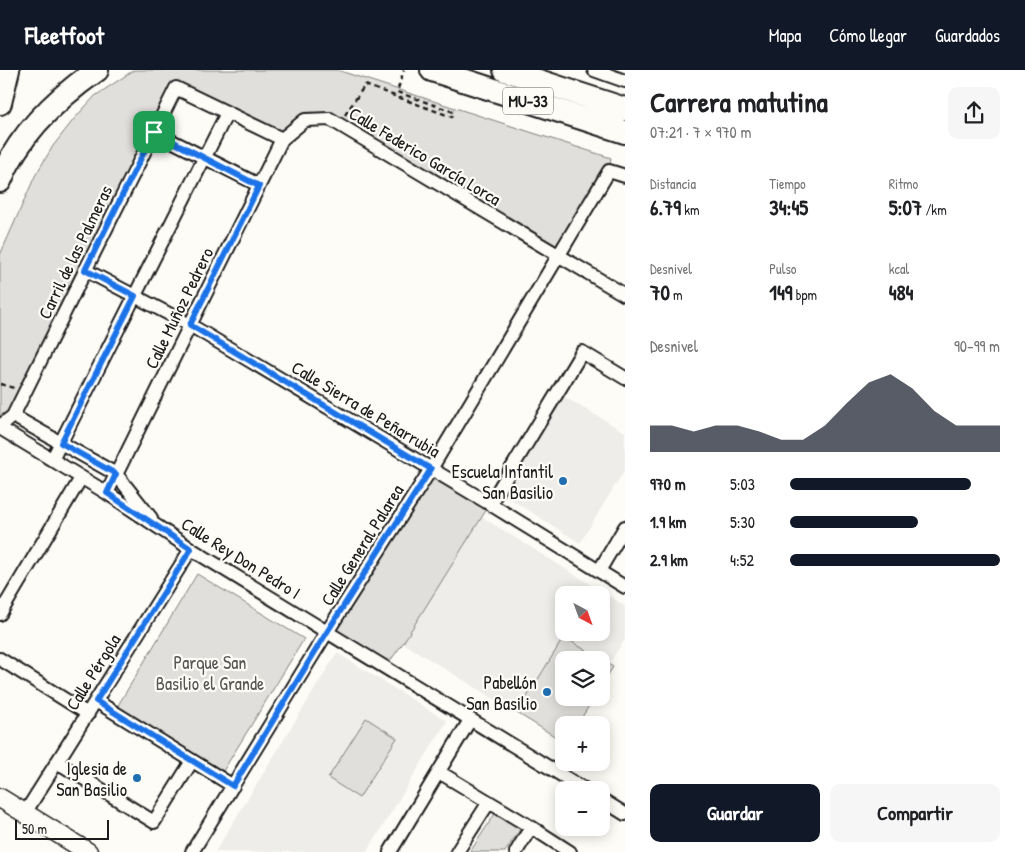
<!DOCTYPE html>
<html lang="es">
<head>
<meta charset="utf-8">
<style>
  body { margin:0; font-family:"Patrick Hand",sans-serif; background:#f6f6f6; color:#202124; height:100vh; display:flex; flex-direction:column; font-size:19px; white-space:nowrap }
  * { box-sizing:border-box; margin:0 }
  p { font-size:16px; color:#757577 }
  .icon { flex:none; width:28px; height:28px; fill:none; stroke:currentColor; stroke-width:2; stroke-linecap:round; stroke-linejoin:round }
  .map { position:relative; flex:1; overflow:hidden }
  .drawer { display:flex; flex-direction:column; background:#fff; width:400px }
  .drawer>* { flex:none }
  .needle { width:32px; rotate:139deg }
  .controls { position:absolute; left:555px; top:516px; display:grid; gap:10px }
  .controls a { display:grid; place-items:center; width:55px; height:55px; border-radius:10px; background:#fff; box-shadow:0 2px 12px #0003; font-size:25px }
  .scale { position:absolute; left:15px; bottom:12px; width:94px; box-sizing:border-box; padding-left:5px; border:2px solid #1c1c1c; border-top:0; font-size:14px; line-height:18px; white-space:nowrap; color:#1c1c1c; -webkit-text-stroke:4px #fdfcf7; paint-order:stroke }
  .pin { position:absolute; display:grid; place-items:center; width:42px; height:42px; color:#fff; margin:-21px; border-radius:10px; box-shadow:0 2px 8px #0006 }
  .round { display:grid; place-items:center; flex:none; width:52px; height:52px; border-radius:10px; background:#f6f6f6 }
  .overview { display:flex; align-items:center; justify-content:space-between; height:85px; padding:0 25px }
  h1 { font-size:28px; font-weight:700; line-height:38px }
  .stats { display:grid; grid-template-columns:repeat(3,1fr); gap:8px; height:85px; padding:5px 25px }
  .stats div { display:grid; align-content:center }
  .stats b { font-size:21px; font-weight:700 }
  .stats small { font-size:14px; font-weight:400 }
  .stats p { font-size:14px }
  .chart { height:140px; padding:10px 25px }
  .chart p { display:flex; justify-content:space-between }
  .chart svg { width:100%; height:90px; margin-top:5px; fill:#111827; opacity:.7 }
  .cta { display:flex; gap:10px; margin-top:auto; padding:10px 25px }
  .cta a { flex:1; height:58px; border-radius:10px; background:#111827; color:#fff; font-size:20px; font-weight:700; line-height:58px; text-align:center }
  .cta a+a { background:#f6f6f6; color:#202124 }
  ul { padding:0 25px; list-style:none; font-size:16px }
  li { display:grid; grid-template-columns:80px 60px 1fr; align-items:center; height:38px }
  li i { height:12px; border-radius:6px; background:#111827 }
  header { display:flex; align-items:center; gap:30px; box-sizing:border-box; height:70px; padding:0 25px; background:#111827; color:#fff }
  header strong { font-size:24px }
  nav { display:flex; gap:28px; margin-inline-start:auto; font-size:18px }
  main { display:flex; flex:1; min-height:0 }
  .map>svg:first-child { display:block }
</style>
</head>
<body>
<header>
<strong>Fleetfoot</strong>
<nav><a>Mapa</a><a>Cómo llegar</a><a>Guardados</a></nav>
</header>
<main>
<div class="map">
<svg width="625" height="782" viewBox="0 0 625 782">
  <rect width="100%" height="100%" fill="#fdfcf7"/>
  <filter id="ink" filterUnits="userSpaceOnUse"><feTurbulence type="fractalNoise" baseFrequency=".02" numOctaves="2"/><feDisplacementMap in="SourceGraphic" scale="10" xChannelSelector="R" yChannelSelector="G"/><feConvolveMatrix kernelMatrix="1 2 1 2 8 2 1 2 1" color-interpolation-filters="sRGB"/></filter>
  <g filter="url(#ink)">
    <path fill="#eeede9" fill-rule="evenodd" d="M561 325 625 362V399L580 473 501 423Z
      M482 447 625 536V569L609 594 564 567 517 643 403 573ZM564 525H601V562H564Z
      M337 583 447 651 367 782H215Z"/>
    <path fill="#e0dfdb" stroke="#7e7e7c" d="M134 0H337L611 88 609 101 559 186 330 49 305 50 282 69 176 18 13 346 0 356V185L35 106 53 76 74 49 95 26Z
      M431 399 490 434 403 573 385 598 327 562Z
      M197 504 304 569 223 701 117 637Z
      M564 567 613 597 601 616V590H564V628H594L577 655H564V672L517 643Z
      M366 648 397 668 359 728 328 708Z
      M496 742 521 758 505 782H470Z"/>
    <g fill="none" stroke-linecap="round" stroke-linejoin="round">
      <g stroke="#1c1c1c" stroke-width="16">
        <path id="street" d="M594 0 625 11
          M154 62 259 115
          M85 200 190 255 490 434 625 517
          M13 346 116 404 151 448
          M0 356 13 346 176 18 282 69
          M0 358 107 423 191 479 586 720
          M52 390 227 43
          M107 423 282 69 305 50 330 49 625 225
          M490 434 582 282 625 308
          M599 501 625 457
          M0 544 81 408
          M0 589 88 644
          M96 631 233 716
          M57 692 154 752 192 691
          M439 702 489 732
          M601 729 625 744
          M25 743 191 479
          M531 757 570 782
          M192 782 327 562 431 399 609 101 625 106
          M390 782 470 650
          M457 782 489 732 531 757 516 782"/>
      </g>
      <g stroke="#1c1c1c" stroke-width="21">
        <path id="secondary" d="M0 728 88 782"/>
      </g>
      <g stroke="#1c1c1c" stroke-width="26">
        <path id="highway" d="M432 0 625 62
          M505 0 625 39
          M0 33 8 0
          M0 111C18 65 57 28 97 0"/>
      </g>
      <path stroke="#1c1c1c" stroke-width="2.5" stroke-dasharray="5 4" stroke-linecap="butt" d="M345 45 365 15 452 47 454 42 397 22 404 0
        M0 314 14 318"/>
      <use href="#street" stroke="#fdfcf7" stroke-width="12"/>
      <use href="#secondary" stroke="#fdfcf7" stroke-width="18"/>
      <use href="#highway" stroke="#fdfcf7" stroke-width="22"/>
    </g>
  </g>
  <g fill="none" stroke-linecap="round" stroke-linejoin="round" filter="url(#ink)">
    <g stroke="#fff" stroke-width="10">
      <path id="route" d="M154 62 259 116 190 255 431 399 327 562 233 716 96 631 191 479 107 423 116 404 61 373 135 226 85 200Z"/>
    </g>
    <use href="#route" stroke="#1a73e8" stroke-width="6"/>
  </g>
  <g fill="#1f6fb2" stroke="#fdfcf7" stroke-width="2">
    <circle cx="563" cy="411" r="5"/>
    <circle cx="547" cy="622" r="5"/>
    <circle cx="137" cy="708" r="5"/>
  </g>
  <g text-anchor="middle" dominant-baseline="central" stroke-width="4.5" stroke-linejoin="round" paint-order="stroke">
    <rect fill="#fdfcf7" stroke="#605f5e" stroke-width="1" x="503" y="17.5" width="50" height="27" rx="4"/>
    <g font-size="16" font-weight="bold" fill="#1c1c1c">
      <text x="528" y="31">MU-33</text>
    </g>
    <g font-size="18" fill="#1c1c1c" stroke="#fdfcf7">
      <text transform="translate(425 86) rotate(31)">Calle Federico García Lorca</text>
      <text transform="translate(75 182) rotate(-64)">Carril de las Palmeras</text>
      <text transform="translate(179 238) rotate(-64)">Calle Muñoz Pedrero</text>
      <text transform="translate(366 339) rotate(31)">Calle Sierra de Peñarrubia</text>
      <text transform="translate(362 475) rotate(-58)">Calle General Palarea</text>
      <text transform="translate(241 488) rotate(32)">Calle Rey Don Pedro I</text>
      <text transform="translate(93 602) rotate(-58)">Calle Pérgola</text>
    </g>
    <g font-size="18" fill="#1c1c1c" stroke="#fdfcf7" text-anchor="end">
      <text x="553" y="401">Escuela Infantil<tspan x="553" dy="21">San Basilio</tspan></text>
      <text x="537" y="612">Pabellón<tspan x="537" dy="21">San Basilio</tspan></text>
      <text x="127" y="698">Iglesia de<tspan x="127" dy="21">San Basilio</tspan></text>
    </g>
    <g font-size="18" fill="#575655" stroke="#fdfcf7">
      <text x="210" y="592">Parque San<tspan x="210" dy="21">Basilio el Grande</tspan></text>
    </g>
  </g>
</svg>
<div class="controls">
<a><svg class="needle" viewBox="-14 -14 28 28"><path d="M0-13l5 13h-10z" fill="#e53935"/><path d="M0 13l5-13h-10z" fill="#757577"/></svg></a>
<a><svg class="icon" aria-label="layers" viewBox="0 0 24 24"><path d="M12 4l9 5-9 5-9-5zM3 14l9 5 9-5"/></svg></a>
<a>+</a>
<a>−</a>
</div>
<div class="scale">50 m</div>
<div class="pin" style="left:154px;top:62px;background:#1e9e55"><svg class="icon" aria-label="arrive" viewBox="0 0 24 24"><path d="M6 21V4h12l-3 4 3 4H6"/></svg></div>
</div>
<section class="drawer">
<div class="overview"><div><h1>Carrera matutina</h1><p>07:21 · 7 × 970 m</p></div><a class="round"><svg class="icon" aria-label="share" viewBox="0 0 24 24"><path d="M12 15V3M7 8l5-5 5 5M5 13v7h14v-7"/></svg></a></div>
<div class="stats">
<div><p>Distancia</p><b>6.79<small> km</small></b></div>
<div><p>Tiempo</p><b>34:45</b></div>
<div><p>Ritmo</p><b>5:07<small> /km</small></b></div>
</div>
<div class="stats">
<div><p>Desnivel</p><b>70<small> m</small></b></div>
<div><p>Pulso</p><b>149<small> bpm</small></b></div>
<div><p>kcal</p><b>484</b></div>
</div>
<div class="chart"><p><span>Desnivel</span>90–99 m</p>
<svg viewBox="0 0 160 44" preserveAspectRatio="none"><path d="M0 44V31L10 31L20 34L30 31L40 31L50 34L60 38L70 38L80 31L90 20L100 10L110 6L120 13L130 24L140 31L150 31L160 31V44z"/></svg>
</div>
<ul>
<li><b>970 m</b>5:03<i style="width:86%"></i></li>
<li><b>1.9 km</b>5:30<i style="width:61%"></i></li>
<li><b>2.9 km</b>4:52<i style="width:100%"></i></li>
</ul>
<div class="cta"><a>Guardar</a><a>Compartir</a></div>
</section>
</main>
</body>
</html>
